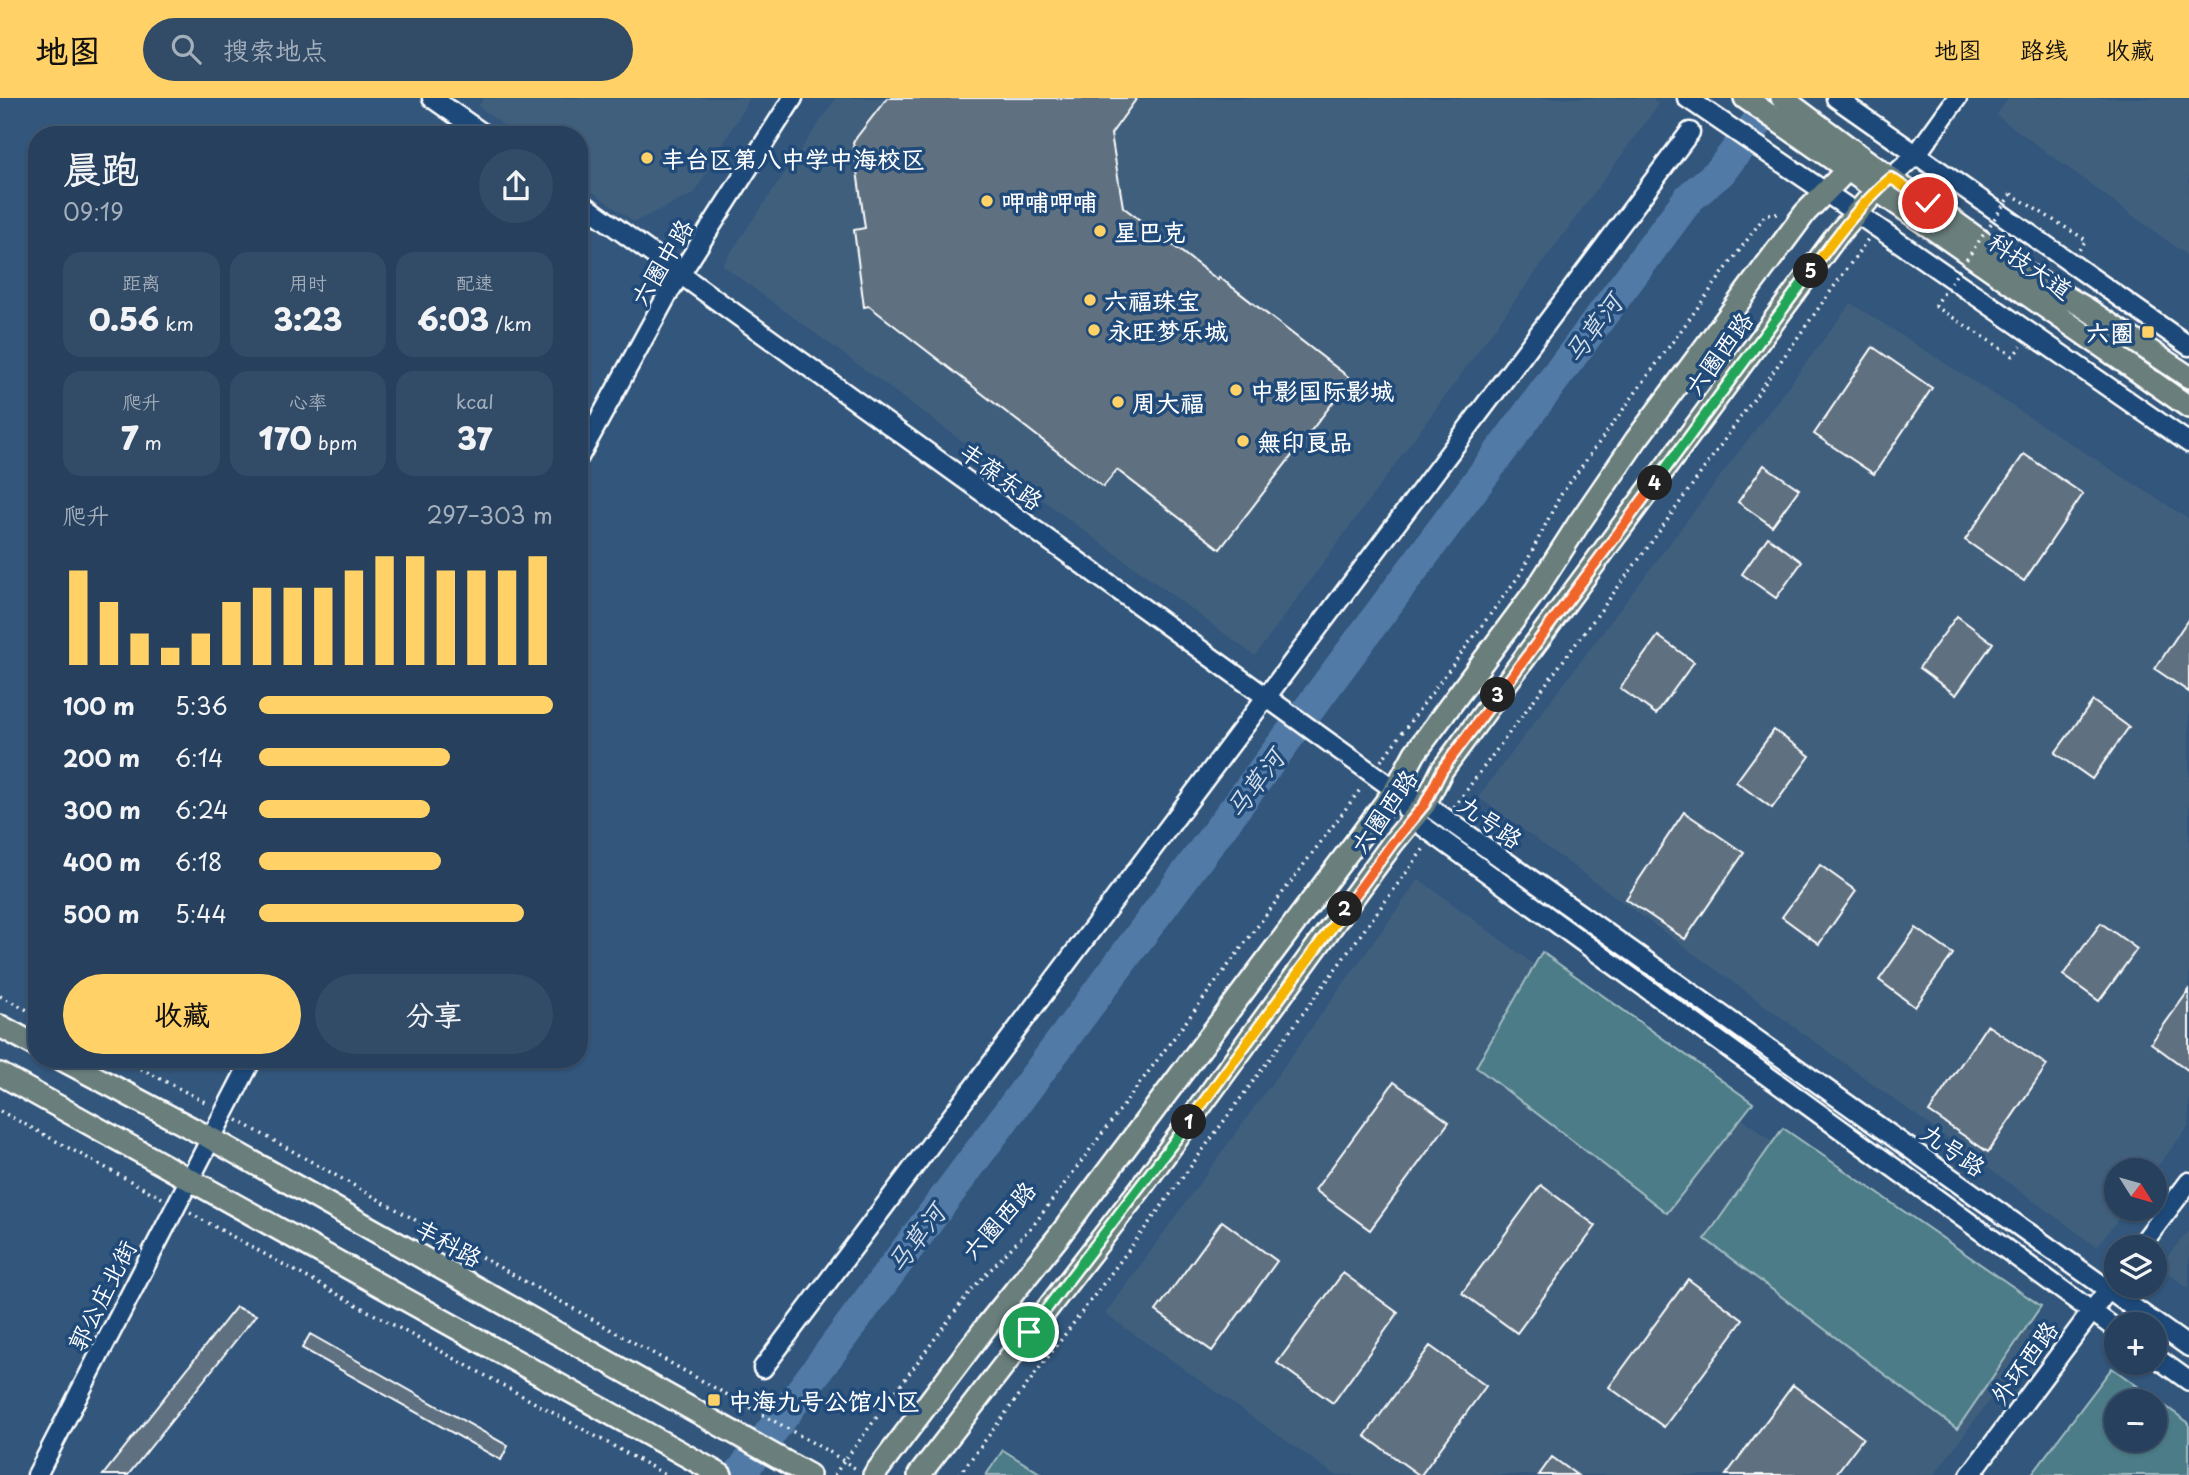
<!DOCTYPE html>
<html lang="zh">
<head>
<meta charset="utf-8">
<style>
  body { margin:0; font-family:"Playpen Sans","LXGW WenKai TC",sans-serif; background:#324b66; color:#f1f3f6; height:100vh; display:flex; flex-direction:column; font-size:26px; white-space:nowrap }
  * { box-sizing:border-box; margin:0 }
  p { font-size:23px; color:#a4afbc }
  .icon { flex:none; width:38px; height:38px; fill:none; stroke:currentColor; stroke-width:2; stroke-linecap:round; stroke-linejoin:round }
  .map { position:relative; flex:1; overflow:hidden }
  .sheet { position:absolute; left:28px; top:28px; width:560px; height:942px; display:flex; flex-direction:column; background:#26405d; border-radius:28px; box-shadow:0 2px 5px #0004,0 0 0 2px #425972 }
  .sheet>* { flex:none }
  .needle { width:46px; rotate:127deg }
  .tools { position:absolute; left:2104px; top:1060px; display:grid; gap:14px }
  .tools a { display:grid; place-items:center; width:63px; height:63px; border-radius:50%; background:#26405d; box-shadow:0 2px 5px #0004,0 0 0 2px #425972; font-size:35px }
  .pin { position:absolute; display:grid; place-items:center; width:60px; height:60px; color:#fff; margin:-30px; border:4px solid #fff; border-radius:50%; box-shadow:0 2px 7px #0007 }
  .km { position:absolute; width:35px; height:35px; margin:-18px; border-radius:50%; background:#222; color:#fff; font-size:19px; line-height:35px; text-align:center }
  .round { display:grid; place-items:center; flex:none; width:74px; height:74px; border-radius:37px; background:#324b66 }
  .overview { display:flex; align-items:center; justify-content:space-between; height:119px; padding:0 35px }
  h1 { font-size:38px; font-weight:800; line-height:52px }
  .figures { display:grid; grid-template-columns:repeat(3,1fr); gap:10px; height:119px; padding:7px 35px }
  .figures div { display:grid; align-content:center; border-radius:18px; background:#324b66; text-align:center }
  .figures b { font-size:30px; font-weight:800 }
  .figures small { font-size:19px; font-weight:400 }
  .figures p { font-size:19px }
  .chart { height:196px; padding:14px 35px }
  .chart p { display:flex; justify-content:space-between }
  .chart svg { width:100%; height:126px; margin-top:7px; stroke:#ffd166; stroke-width:6 }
  .cta { display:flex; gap:14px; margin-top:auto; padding:14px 35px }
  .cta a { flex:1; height:80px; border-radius:42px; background:#ffd166; color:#111; font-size:28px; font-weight:800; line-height:80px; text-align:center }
  .cta a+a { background:#324b66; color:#f1f3f6 }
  ul { padding:0 35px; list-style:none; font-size:23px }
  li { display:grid; grid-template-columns:112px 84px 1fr; align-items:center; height:52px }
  li i { height:18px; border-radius:9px; background:#ffd166 }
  header { display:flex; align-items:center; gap:42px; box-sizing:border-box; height:98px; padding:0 35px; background:#ffd166; color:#111 }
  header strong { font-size:33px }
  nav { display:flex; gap:38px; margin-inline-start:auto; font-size:24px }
  .search { width:490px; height:63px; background:#324b66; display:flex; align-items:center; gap:18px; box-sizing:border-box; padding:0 24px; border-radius:38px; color:#a4afbc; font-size:26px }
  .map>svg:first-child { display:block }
</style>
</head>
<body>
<header>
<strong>地图</strong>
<div class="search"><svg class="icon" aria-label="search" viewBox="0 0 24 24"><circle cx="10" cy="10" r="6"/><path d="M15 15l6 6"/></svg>搜索地点</div>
<nav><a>地图</a><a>路线</a><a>收藏</a></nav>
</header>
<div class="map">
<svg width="2189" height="1377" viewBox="0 0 2189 1377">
  <rect width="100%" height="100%" fill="#32567c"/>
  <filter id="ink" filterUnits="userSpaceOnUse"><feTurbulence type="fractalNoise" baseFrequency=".0143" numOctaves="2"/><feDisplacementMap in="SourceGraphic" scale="14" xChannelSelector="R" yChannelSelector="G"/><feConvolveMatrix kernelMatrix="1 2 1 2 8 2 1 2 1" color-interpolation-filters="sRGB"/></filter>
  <g filter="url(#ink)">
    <path fill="#405e7d" d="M484 0H750L694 96 634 124 579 84V37H516L478 8Z
      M836 0H1651L1659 6 1255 558 722 167Z
      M2009 0H2189V159L1996 17Z
      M1851 205 2189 421V1028L2154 1073H2116V1111H2126L2097 1149 1478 699Z
      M1419 781 2037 1239 1934 1377H1335L1105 1216Z
      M2189 1132V1191L2159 1168Z"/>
    <path fill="#4b7c87" stroke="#a5bec3" stroke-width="2" fill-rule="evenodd" d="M1542 854 1753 1005 1667 1115 1476 969Z
      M1783 1030 2041 1208 1957 1331 1705 1141Z
      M2112 1270 2189 1325V1377H2031ZM2116 1304H2154V1342H2116Z
      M1003 1352 1043 1377H986Z"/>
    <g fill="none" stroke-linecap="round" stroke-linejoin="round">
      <path stroke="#517aa6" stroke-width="32" d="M739 1377 1689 100 1720 74 1776 0"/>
    </g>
    <path fill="#5f7180" stroke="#fff" stroke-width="2" d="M887 0H1137L1111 36 1123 109 1218 182 1219 179 1351 281 1220 451 1117 372 1103 389 869 208 864 209 854 132 865 130 853 44Z
      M1873 249 1932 290 1874 376 1814 336Z
      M2024 356 2083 396 2024 483 1965 442Z
      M1764 367 1799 391 1772 428 1738 404Z
      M1768 439 1802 464 1776 500 1742 476Z
      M1957 518 1993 545 1956 597 1919 570Z
      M2189 520V594L2155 571Z
      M1658 538 1694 564 1656 616 1620 590Z
      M2093 603 2129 629 2092 681 2055 655Z
      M1774 632 1810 658 1772 710 1736 684Z
      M1684 714 1744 755 1685 841 1626 801Z
      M1820 767 1856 793 1819 846 1782 819Z
      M2101 825 2137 851 2099 903 2063 877Z
      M1916 830 1953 856 1915 909 1879 882Z
      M2189 892V973L2151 945Z
      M1987 927 2047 967 1988 1054 1929 1014Z
      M1394 984 1449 1024 1370 1132 1315 1092Z
      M1541 1087 1596 1128 1517 1235 1462 1195Z
      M1222 1123 1277 1163 1212 1253 1156 1213Z
      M1343 1175 1398 1215 1333 1305 1277 1265Z
      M1688 1181 1743 1222 1664 1329 1609 1289Z
      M236 1209 256 1217 128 1377H103Z
      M310 1236 508 1348 501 1362 302 1250Z
      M1430 1248 1486 1288 1421 1377H1419L1365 1338Z
      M1793 1287 1863 1340 1835 1377H1726Z
      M1552 1359 1577 1377H1539Z"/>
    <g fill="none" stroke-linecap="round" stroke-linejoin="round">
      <g stroke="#fff" stroke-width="23">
        <path id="minor" d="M432 0 485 37
          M1687 0 1900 145 2189 345
          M1836 0 2189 248
          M1891 80 1916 57 1957 0
          M579 103 1395 692 1425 706 2189 1249
          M579 359 669 194 793 0
          M1406 710 1413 721 2116 1231
          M2139 1150 2189 1084
          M2154 1258 2189 1283
          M763 1270 1690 34
          M37 1377 252 961
          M1970 1377 2116 1181"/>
      </g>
      <g stroke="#fff" stroke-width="26">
        <path id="major" d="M1745 0 2189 309
          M1782 0 1899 87 1928 105 2028 177 2084 209 2189 279
          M0 928 37 948
          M61 961 210 1040 809 1377
          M0 976 721 1377
          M874 1377 985 1230 1059 1138 1395 692 1415 655 1536 492 1579 425 1636 342 1805 115 1848 71 1891 80
          M919 1377 1140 1091 1392 746 1425 706 1442 672 1838 136 1877 92 1891 80"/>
      </g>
      <path stroke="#fff" stroke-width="3.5" stroke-dasharray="2 5" stroke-linecap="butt" d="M2011 96 2086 142 2079 152
        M1935 208 2013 258 2021 248
        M1381 663 1521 475 1560 398 1766 116H1782
        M1454 709 1648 449 1868 141
        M0 898 37 917
        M122 961 209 1006
        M0 1013 162 1100
        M237 1022 831 1355 858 1372
        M190 1115 666 1377
        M834 1377 971 1192 1035 1125 1362 689
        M959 1377 1158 1113 1425 749"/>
      <use href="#minor" stroke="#1f4a7a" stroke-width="18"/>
      <use href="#major" stroke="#6a7f7c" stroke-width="21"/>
      <path stroke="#fff" stroke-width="3.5" stroke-dasharray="2 5" stroke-linecap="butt" d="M1935 208 2011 96"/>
    </g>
  </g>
  <g fill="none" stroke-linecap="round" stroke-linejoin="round" filter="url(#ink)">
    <g stroke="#fff" stroke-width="14">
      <path id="split-1" d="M1029 1234 1189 1024"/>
    </g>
    <g stroke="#fff" stroke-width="14">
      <path id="split-2" d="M1189 1024 1345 811"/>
    </g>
    <g stroke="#fff" stroke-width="14">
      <path id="split-3" d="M1345 811 1392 746 1425 706 1442 672 1498 597"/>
    </g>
    <g stroke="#fff" stroke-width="14">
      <path id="split-4" d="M1498 597 1655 385"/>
    </g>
    <g stroke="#fff" stroke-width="14">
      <path id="split-5" d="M1655 385 1811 173"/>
    </g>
    <g stroke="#fff" stroke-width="14">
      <path id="split-6" d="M1811 173C1835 140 1860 106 1891 80L1928 105"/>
    </g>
    <use href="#split-1" stroke="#22a559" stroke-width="9"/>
    <use href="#split-2" stroke="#f5b400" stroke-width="9"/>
    <use href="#split-3" stroke="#f0652b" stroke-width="9"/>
    <use href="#split-4" stroke="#f0652b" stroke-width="9"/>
    <use href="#split-5" stroke="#22a559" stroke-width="9"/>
    <use href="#split-6" stroke="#f5b400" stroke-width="9"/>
  </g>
  <g fill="#ffd166" stroke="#1f4a7a" stroke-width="2.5">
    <circle cx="647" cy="60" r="7"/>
    <circle cx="987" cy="103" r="7"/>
    <circle cx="1100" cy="133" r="7"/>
    <circle cx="1090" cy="202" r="7"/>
    <circle cx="1094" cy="232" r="7"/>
    <rect x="2141" y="227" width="14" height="14" rx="3.5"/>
    <circle cx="1236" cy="292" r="7"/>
    <circle cx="1118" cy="304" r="7"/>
    <circle cx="1243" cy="343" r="7"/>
    <rect x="707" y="1295" width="14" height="14" rx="3.5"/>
  </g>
  <g text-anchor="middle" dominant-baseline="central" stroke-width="7" stroke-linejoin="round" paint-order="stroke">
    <g font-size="24" font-weight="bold" fill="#fff" stroke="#1f4a7a" text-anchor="start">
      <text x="661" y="60">丰台区第八中学中海校区</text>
      <text x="1001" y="103">呷哺呷哺</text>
      <text x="1114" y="133">星巴克</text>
      <text x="1104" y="202">六福珠宝</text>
      <text x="1108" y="232">永旺梦乐城</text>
      <text x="2134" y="234" text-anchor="end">六圈</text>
      <text x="1250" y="292">中影国际影城</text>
      <text x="1132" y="304">周大福</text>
      <text x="1257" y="343">無印良品</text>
      <text x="728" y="1302">中海九号公馆小区</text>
    </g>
    <g font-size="24" fill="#fff" stroke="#1f4a7a">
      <text transform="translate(661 164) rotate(-59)">六圈中路</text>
      <text transform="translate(2031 167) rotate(35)">科技大道</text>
      <text transform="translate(1718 255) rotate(-54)">六圈西路</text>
      <text transform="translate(1002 377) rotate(36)">丰葆东路</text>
      <text transform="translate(1383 713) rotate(-55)">六圈西路</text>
      <text transform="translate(1491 723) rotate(35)">九号路</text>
      <text transform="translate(1954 1051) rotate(35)">九号路</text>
      <text transform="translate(998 1122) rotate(-48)">六圈西路</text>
      <text transform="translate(449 1144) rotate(29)">丰科路</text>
      <text transform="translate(101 1197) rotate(-63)">郭公庄北街</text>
      <text transform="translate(2023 1264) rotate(-54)">外环西路</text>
    </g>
    <g font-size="26" font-style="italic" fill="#d4dee9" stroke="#1f4a7a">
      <text transform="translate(1592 230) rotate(-53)">马草河</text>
      <text transform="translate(1254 685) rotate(-53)">马草河</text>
      <text transform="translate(915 1140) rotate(-53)">马草河</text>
    </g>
  </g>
</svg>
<div class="tools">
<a><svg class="needle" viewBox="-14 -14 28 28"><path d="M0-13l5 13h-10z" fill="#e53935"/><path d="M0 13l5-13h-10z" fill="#a4afbc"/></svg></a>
<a><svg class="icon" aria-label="layers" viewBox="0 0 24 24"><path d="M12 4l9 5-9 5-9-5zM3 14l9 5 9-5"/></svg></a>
<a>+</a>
<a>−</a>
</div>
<div class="pin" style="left:1029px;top:1234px;background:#1e9e55"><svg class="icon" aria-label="arrive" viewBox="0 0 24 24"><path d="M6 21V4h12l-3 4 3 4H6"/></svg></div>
<div class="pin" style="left:1928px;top:105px;background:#d93025"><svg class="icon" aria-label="check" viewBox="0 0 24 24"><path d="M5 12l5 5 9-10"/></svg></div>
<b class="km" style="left:1189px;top:1024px">1</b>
<b class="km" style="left:1345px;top:811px">2</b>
<b class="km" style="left:1498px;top:597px">3</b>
<b class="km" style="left:1655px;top:385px">4</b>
<b class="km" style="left:1811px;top:173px">5</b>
<section class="sheet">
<div class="overview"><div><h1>晨跑</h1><p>09:19</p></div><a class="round"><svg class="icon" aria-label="share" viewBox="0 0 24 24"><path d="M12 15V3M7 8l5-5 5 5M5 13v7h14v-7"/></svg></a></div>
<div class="figures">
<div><p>距离</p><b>0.56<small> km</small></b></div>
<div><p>用时</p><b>3:23</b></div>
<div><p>配速</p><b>6:03<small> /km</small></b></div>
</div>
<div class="figures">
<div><p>爬升</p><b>7<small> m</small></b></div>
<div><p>心率</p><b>170<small> bpm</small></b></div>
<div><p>kcal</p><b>37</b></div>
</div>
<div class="chart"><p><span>爬升</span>297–303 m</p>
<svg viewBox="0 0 160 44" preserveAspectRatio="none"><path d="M5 44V11M15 44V22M25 44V33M35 44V38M45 44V33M55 44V22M65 44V17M75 44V17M85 44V17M95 44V11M105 44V6M115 44V6M125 44V11M135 44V11M145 44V11M155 44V6"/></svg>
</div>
<ul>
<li><b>100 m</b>5:36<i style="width:100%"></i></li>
<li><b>200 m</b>6:14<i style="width:65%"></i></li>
<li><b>300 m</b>6:24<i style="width:58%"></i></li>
<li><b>400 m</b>6:18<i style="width:62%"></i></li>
<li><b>500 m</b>5:44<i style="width:90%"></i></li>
</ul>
<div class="cta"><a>收藏</a><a>分享</a></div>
</section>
</div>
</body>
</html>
